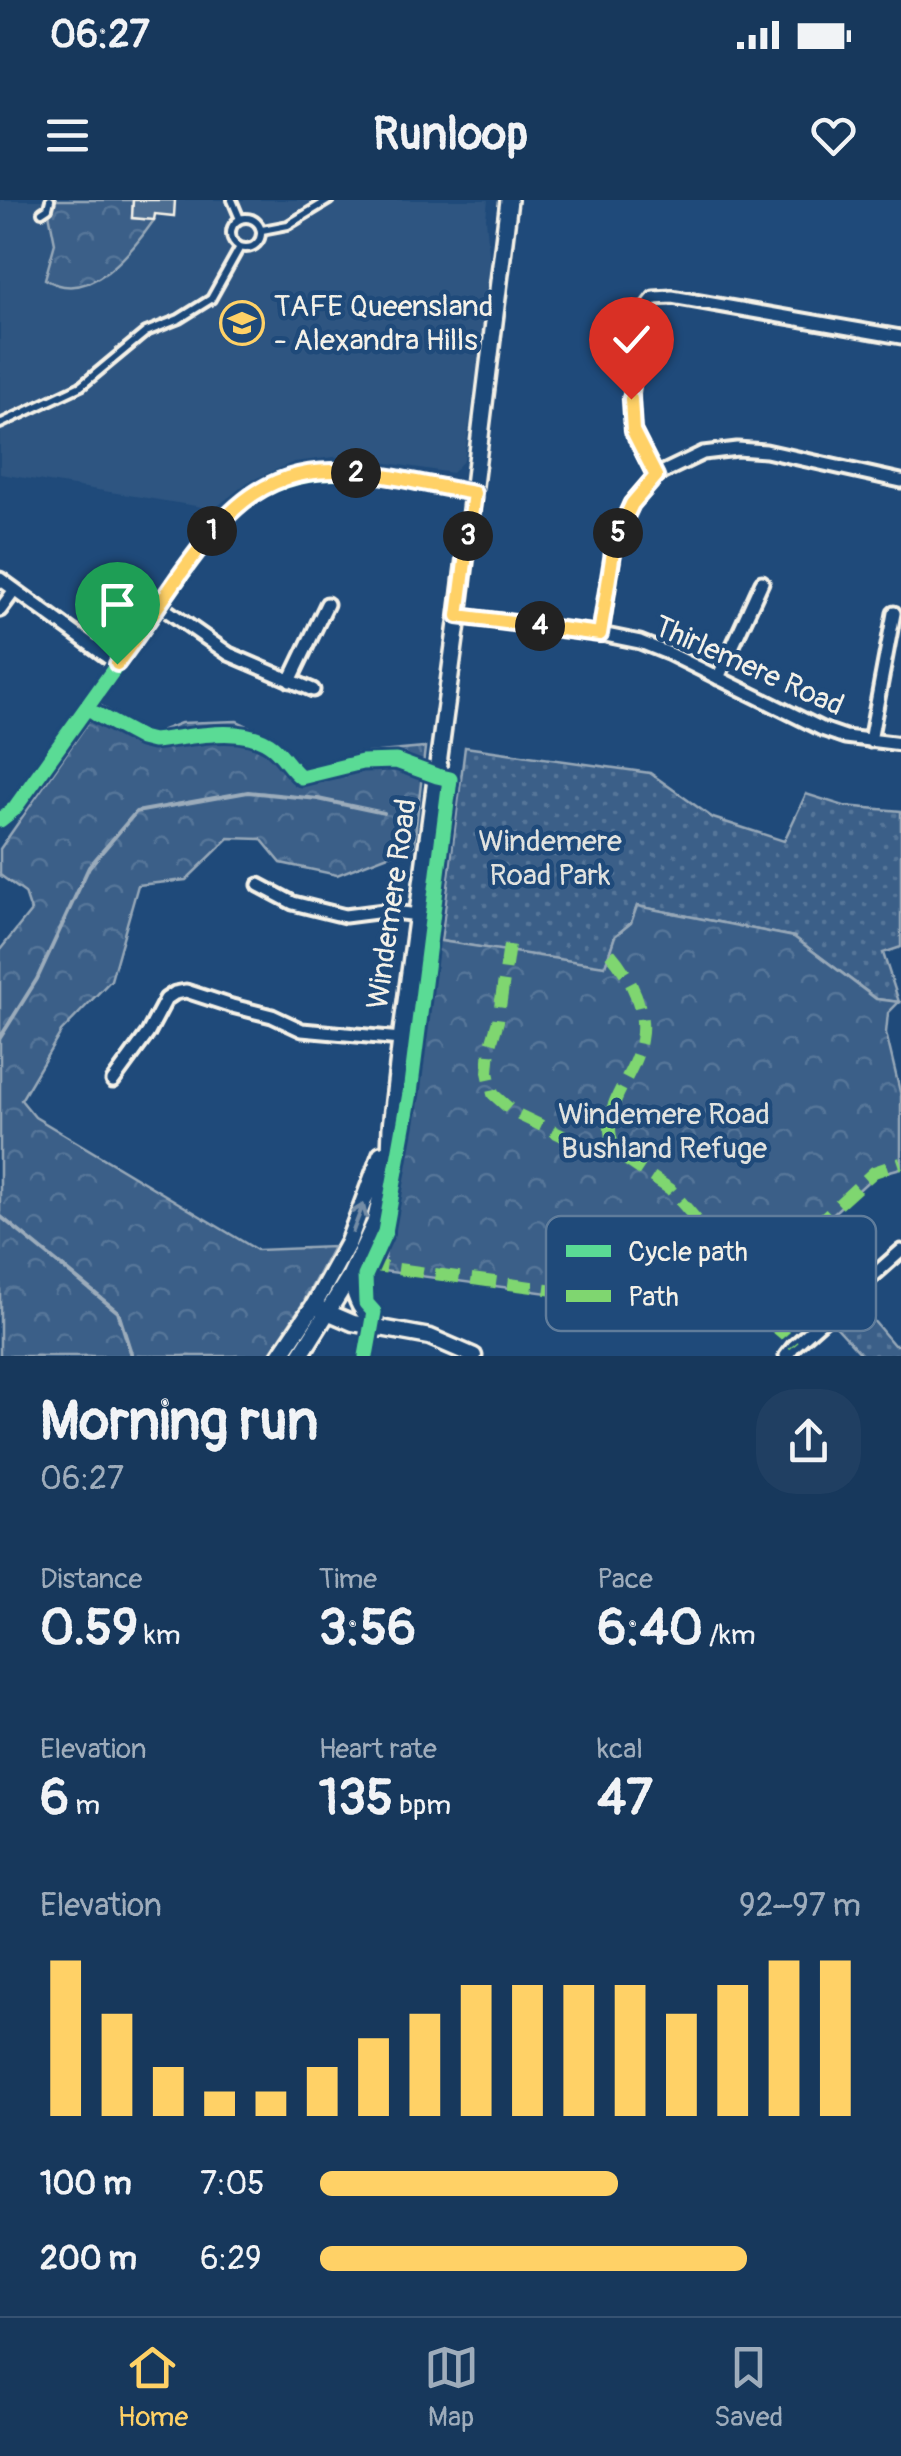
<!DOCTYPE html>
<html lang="en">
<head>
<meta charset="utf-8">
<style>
  body { margin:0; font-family:Pangolin,sans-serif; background:#203f62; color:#f1f3f6; height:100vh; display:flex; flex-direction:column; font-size:38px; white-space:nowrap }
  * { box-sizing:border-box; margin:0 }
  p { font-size:32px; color:#9eacbb }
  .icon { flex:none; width:55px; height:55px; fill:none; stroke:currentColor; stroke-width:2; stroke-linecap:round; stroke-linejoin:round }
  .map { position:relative; height:1156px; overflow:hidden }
  .sheet { display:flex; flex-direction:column; background:#17385c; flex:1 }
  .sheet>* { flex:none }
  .pin { position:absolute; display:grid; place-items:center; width:85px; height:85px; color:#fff; margin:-102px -42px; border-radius:50% 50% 50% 0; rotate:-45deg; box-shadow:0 0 10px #0007 }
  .pin .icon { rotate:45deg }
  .km { position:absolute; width:50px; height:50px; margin:-25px; border-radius:50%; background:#222; color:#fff; font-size:28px; line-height:50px; text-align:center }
  .round { display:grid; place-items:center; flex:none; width:105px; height:105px; border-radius:40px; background:#203f62 }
  .summary { display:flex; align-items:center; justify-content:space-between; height:170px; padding:0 40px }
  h1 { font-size:55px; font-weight:700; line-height:75px }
  .stats { display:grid; grid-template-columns:repeat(3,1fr); gap:15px; height:170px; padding:10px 40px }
  .stats div { display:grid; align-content:center }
  .stats b { font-size:50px; font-weight:700 }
  .stats small { font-size:28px; font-weight:400 }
  .stats p { font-size:28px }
  .chart { height:280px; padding:20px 40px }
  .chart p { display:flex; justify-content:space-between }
  .chart svg { width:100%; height:180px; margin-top:10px; stroke:#ffd166; stroke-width:6 }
  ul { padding:0 40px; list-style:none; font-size:32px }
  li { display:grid; grid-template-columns:160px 120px 1fr; align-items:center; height:75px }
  li i { height:25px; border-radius:12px; background:#ffd166 }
  .status { display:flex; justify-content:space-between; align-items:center; height:70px; padding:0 50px; background:#17385c; direction:ltr }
  .status svg { height:28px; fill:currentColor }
  header { display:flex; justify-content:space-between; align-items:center; height:130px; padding:0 40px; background:#17385c; font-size:45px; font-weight:700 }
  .menu { display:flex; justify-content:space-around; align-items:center; height:140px; border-top:2px solid #365272; background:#17385c; font-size:28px; color:#9eacbb }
  .menu a { display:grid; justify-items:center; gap:5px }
  .menu .selected { color:#ffd166 }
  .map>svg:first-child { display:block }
</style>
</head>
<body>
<div class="status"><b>06:27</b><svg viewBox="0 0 49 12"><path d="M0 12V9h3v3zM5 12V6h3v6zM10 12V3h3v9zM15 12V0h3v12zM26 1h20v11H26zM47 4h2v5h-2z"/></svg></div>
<header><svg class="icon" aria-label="menu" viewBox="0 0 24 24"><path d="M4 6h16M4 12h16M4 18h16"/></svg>Runloop<svg class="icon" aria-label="heart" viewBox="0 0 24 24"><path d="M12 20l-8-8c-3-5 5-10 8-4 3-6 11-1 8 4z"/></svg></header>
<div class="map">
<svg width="901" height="1156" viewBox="0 0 901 1156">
  <defs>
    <pattern id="grass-dots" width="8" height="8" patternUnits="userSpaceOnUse" patternTransform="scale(2.5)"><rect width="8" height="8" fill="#3a5f88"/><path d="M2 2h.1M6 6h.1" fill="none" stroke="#577699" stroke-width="1.8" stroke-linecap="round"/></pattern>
    <pattern id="forest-crowns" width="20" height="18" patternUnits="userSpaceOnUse" patternTransform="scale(2.5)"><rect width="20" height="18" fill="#3a5f88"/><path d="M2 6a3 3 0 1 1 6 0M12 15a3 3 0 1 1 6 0" fill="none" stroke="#577699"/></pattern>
  </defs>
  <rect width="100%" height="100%" fill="#1f4a7a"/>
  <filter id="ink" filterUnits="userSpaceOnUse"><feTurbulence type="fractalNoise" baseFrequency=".01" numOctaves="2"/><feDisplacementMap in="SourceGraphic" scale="20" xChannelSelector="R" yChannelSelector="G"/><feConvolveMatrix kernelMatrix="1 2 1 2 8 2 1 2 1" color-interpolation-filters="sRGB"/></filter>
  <g filter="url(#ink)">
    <path fill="#2d5581" d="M0 0H488L486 18 491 75 464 260 452 273 342 256 294 262 248 282 214 309 0 274Z"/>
    <path fill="url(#grass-dots)" stroke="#97a8b8" stroke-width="2.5" d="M465 547 650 573 713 618 784 641 806 594 844 606 901 611V747L883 753 899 802 877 799 794 737 637 706 631 723 615 736 605 767 441 741Z
      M856 1100 894 1145H901V1156H863L832 1122Z"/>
    <path fill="url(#forest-crowns)" stroke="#97a8b8" stroke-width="2.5" d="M51 0H133L132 18 154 20C131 53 89 106 45 79L55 43 49 13Z
      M100 505 147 536 181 523 237 521 278 540 304 571 357 554 425 548 414 645 337 675 281 663 261 639 229 638 186 680 138 685 111 780 61 832 21 900 35 917 257 1050 333 1047 303 1103 268 1156H0V750L31 711 25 693 0 675V649Z
      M637 706 794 737 876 799 899 802 888 813 886 833 901 896V968L875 975 749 1091 787 1130 781 1137 765 1122 383 1071 434 740 605 766 615 736 631 723Z"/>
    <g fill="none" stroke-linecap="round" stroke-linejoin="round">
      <path stroke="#9cacbb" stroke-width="4" d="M0 838 37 779 89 667 136 612 248 592 318 599 384 613
        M0 1016 118 1112 132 1156"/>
    </g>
    <path fill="#4d6e92" stroke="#f4f1e8" stroke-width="2.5" d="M133 0H175L174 16 155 14 154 20 132 18Z"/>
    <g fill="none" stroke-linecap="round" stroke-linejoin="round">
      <g stroke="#f4f1e8" stroke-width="14">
        <path id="service" d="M232 0 240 19
          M42 12 48 8 50 0
          M231 33a15 15 0 1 1 30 0a15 15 0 1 1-30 0Z
          M262 30 288 25 329 0
          M0 224 81 186 146 132 179 119 211 99 240 47"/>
      </g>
      <g stroke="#f4f1e8" stroke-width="19">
        <path id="minor" d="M655 276 633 231 631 199 640 116 654 98 672 97 901 137
          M0 379 117 464
          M159 405 229 454 313 490
          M0 410 14 391
          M458 416 601 434 640 442 670 454 822 529 845 537 901 544
          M601 434 615 341 631 304 655 276 703 253 737 249 766 251 901 281
          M718 478 762 382
          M290 481 327 404
          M870 541 894 413
          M0 620 14 609 215 328C291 243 377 277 474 293
          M259 685 293 703 345 716 384 711 419 715
          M113 881 148 833 166 799 175 793 186 791 232 806 272 816 302 830 401 839
          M786 1156 794 1146 901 1051"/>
      </g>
      <g stroke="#f4f1e8" stroke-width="21">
        <path id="tertiary" d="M318 1108 353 1123 430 1137 474 1156"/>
      </g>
      <g stroke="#f4f1e8" stroke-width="22">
        <path id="secondary" d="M350 1076C357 1102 360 1111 380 1128
          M280 1156 314 1105 348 1043 381 954
          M300 1156 350 1076 375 1023 390 953 391 927 401 839 458 416 509 0"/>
      </g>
      <use href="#service" stroke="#1f4a7a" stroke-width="6"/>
      <use href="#minor" stroke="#1f4a7a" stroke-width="11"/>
      <use href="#tertiary" stroke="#1f4a7a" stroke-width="14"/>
      <use href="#secondary" stroke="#1f4a7a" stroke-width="15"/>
      <path stroke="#7fd670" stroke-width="12" stroke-dasharray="25 12" stroke-linecap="butt" d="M509 745 498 821 490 848 488 872 493 894 513 912 563 936 616 953 670 989 702 1026 762 1054 774 1064
        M610 753C630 776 647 809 641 840 634 883 595 905 616 953
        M363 1060 370 1065 383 1067 696 1109 722 1104 738 1096 874 972 901 963
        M738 1096 784 1134 794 1146"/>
      <g stroke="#1f4a7a" stroke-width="21">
        <path id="cycleway" d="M96 514 141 538 153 541C187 538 238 524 269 544 282 552 289 568 301 577L362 562 396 561 437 576 450 579 410 893 385 1032 365 1076 366 1103 374 1112 366 1156
          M0 620 14 609 215 328C291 243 377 277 474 293"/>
      </g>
      <use href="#cycleway" stroke="#5adb95" stroke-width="15"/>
    </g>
    <defs><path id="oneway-shaft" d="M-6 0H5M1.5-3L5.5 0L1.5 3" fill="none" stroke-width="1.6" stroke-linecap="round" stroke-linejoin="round" transform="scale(2.5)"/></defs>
    <use stroke="#748da6" href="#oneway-shaft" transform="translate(358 1018) rotate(-69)"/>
  </g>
  <g fill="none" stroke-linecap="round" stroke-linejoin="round" filter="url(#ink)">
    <g stroke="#fff" stroke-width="20">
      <path id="route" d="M117 464C138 435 159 405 179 376 221 318 258 269 337 271 379 272 432 286 474 293L458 416 600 434 615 340 632 304 656 276 633 231 631 199"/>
    </g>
    <use href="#route" stroke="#ffd166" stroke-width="12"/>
  </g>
  <defs>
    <g id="university-ring" transform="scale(2.25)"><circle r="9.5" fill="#1f4a7a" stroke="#ffd166" stroke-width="1.5"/><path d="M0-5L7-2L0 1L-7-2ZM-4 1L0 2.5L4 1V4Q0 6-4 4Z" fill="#ffd166"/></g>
  </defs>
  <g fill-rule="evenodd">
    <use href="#university-ring" x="242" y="123"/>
  </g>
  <g text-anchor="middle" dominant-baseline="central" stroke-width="9" stroke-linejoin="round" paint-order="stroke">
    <g font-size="30" fill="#f4f1e8" stroke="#1f4a7a" text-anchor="start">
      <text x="274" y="106">TAFE Queensland<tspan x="274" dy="34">- Alexandra Hills</tspan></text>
    </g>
    <g font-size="30" fill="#f4f1e8" stroke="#1f4a7a">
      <text transform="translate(749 466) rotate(24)">Thirlemere Road</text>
      <text transform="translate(392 704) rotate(-82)">Windemere Road</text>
    </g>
    <g font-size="30" fill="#e1e2de" stroke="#1f4a7a">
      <text x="550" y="641">Windemere<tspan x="550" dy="34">Road Park</tspan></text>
      <text x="664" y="914">Windemere Road<tspan x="664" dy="34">Bushland Refuge</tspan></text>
    </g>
  </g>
  <rect x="546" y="1016" width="330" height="115" rx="15" fill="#1f4a7a" stroke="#5f7c9b" stroke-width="2.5"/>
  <rect x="566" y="1045" width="45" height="12" fill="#5adb95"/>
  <rect x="566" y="1090" width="45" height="12" fill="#7fd670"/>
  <g font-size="28" fill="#f4f1e8">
    <text x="628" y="1061">Cycle path</text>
    <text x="628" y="1106">Path</text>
  </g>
</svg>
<div class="pin" style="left:117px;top:464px;background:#1e9e55"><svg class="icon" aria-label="arrive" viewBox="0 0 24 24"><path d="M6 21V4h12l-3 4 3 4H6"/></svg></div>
<div class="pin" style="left:631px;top:199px;background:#d93025"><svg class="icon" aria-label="check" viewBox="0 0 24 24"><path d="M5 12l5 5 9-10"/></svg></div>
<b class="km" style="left:212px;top:331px">1</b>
<b class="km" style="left:356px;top:273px">2</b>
<b class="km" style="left:468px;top:336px">3</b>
<b class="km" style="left:540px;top:426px">4</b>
<b class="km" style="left:618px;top:333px">5</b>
</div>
<section class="sheet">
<div class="summary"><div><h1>Morning run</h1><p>06:27</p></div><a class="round"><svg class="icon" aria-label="share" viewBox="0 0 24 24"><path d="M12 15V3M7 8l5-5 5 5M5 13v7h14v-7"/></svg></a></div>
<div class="stats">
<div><p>Distance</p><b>0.59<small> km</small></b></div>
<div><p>Time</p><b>3:56</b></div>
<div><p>Pace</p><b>6:40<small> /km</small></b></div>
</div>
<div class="stats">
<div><p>Elevation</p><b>6<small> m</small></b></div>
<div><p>Heart rate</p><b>135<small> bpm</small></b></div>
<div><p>kcal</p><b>47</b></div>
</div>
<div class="chart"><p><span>Elevation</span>92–97 m</p>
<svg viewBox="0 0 160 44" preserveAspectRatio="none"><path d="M5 44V6M15 44V19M25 44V32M35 44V38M45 44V38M55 44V32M65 44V25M75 44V19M85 44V12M95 44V12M105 44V12M115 44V12M125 44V19M135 44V12M145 44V6M155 44V6"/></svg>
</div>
<ul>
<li><b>100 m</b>7:05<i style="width:55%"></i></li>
<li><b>200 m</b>6:29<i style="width:79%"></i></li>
</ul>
</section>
<nav class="menu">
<a class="selected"><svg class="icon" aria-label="home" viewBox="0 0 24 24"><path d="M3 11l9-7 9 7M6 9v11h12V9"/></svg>Home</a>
<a><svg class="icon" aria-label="map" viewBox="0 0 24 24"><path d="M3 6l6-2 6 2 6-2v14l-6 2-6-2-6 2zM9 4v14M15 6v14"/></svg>Map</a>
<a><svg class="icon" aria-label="saved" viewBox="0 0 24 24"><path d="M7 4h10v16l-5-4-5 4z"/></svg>Saved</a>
</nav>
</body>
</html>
